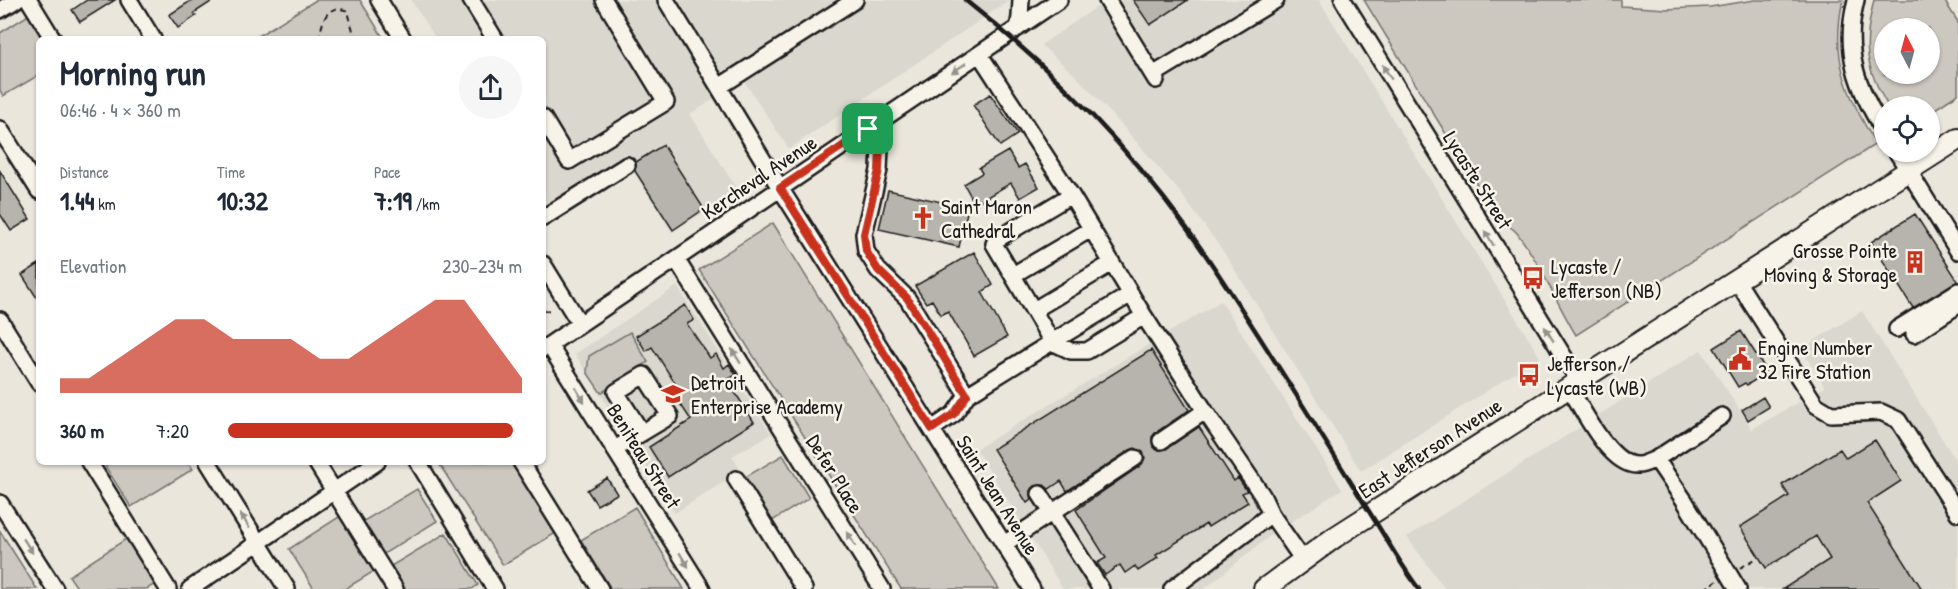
<!DOCTYPE html>
<html lang="en">
<head>
<meta charset="utf-8">
<style>
  body { margin:0; font-family:"Patrick Hand",sans-serif; background:#f6f6f7; color:#1f2937; height:100vh; display:flex; flex-direction:column; font-size:22px; white-space:nowrap }
  * { box-sizing:border-box; margin:0 }
  p { font-size:20px; color:#747a83 }
  .icon { flex:none; width:33px; height:33px; fill:none; stroke:currentColor; stroke-width:2; stroke-linecap:round; stroke-linejoin:round }
  .map { position:relative; flex:1; overflow:hidden }
  .details { position:absolute; left:36px; top:36px; width:510px; height:429px; display:flex; flex-direction:column; background:#fff; border-radius:9px; box-shadow:0 2px 4px #0004 }
  .details>* { flex:none }
  .needle { width:39px; rotate:354deg }
  .controls { position:absolute; left:1874px; top:18px; display:grid; gap:12px }
  .controls a { display:grid; place-items:center; width:66px; height:66px; border-radius:50%; background:#fff; box-shadow:0 2px 4px #0004; font-size:30px }
  .pin { position:absolute; display:grid; place-items:center; width:51px; height:51px; color:#fff; margin:-26px; border-radius:12px; box-shadow:0 3px 9px #0006 }
  .round { display:grid; place-items:center; flex:none; width:63px; height:63px; border-radius:32px; background:#f6f6f7 }
  .head { display:flex; align-items:center; justify-content:space-between; height:102px; padding:0 24px }
  h1 { font-size:33px; font-weight:700; line-height:45px }
  .figures { display:grid; grid-template-columns:repeat(3,1fr); gap:9px; height:102px; padding:6px 24px }
  .figures div { display:grid; align-content:center }
  .figures b { font-size:26px; font-weight:700 }
  .figures small { font-size:16px; font-weight:400 }
  .figures p { font-size:16px }
  .chart { height:168px; padding:12px 24px }
  .chart p { display:flex; justify-content:space-between }
  .chart svg { width:100%; height:108px; margin-top:6px; fill:#c8321e; opacity:.7 }
  ul { padding:0 24px; list-style:none; font-size:20px }
  li { display:grid; grid-template-columns:96px 72px 1fr; align-items:center; height:45px }
  li i { height:15px; border-radius:8px; background:#c8321e }
  .map>svg:first-child { display:block }
</style>
</head>
<body>
<div class="map">
<svg width="1958" height="589" viewBox="0 0 1958 589">
  <rect width="100%" height="100%" fill="#eae6dc"/>
  <filter id="ink" filterUnits="userSpaceOnUse"><feTurbulence type="fractalNoise" baseFrequency=".0167" numOctaves="2"/><feDisplacementMap in="SourceGraphic" scale="12" xChannelSelector="R" yChannelSelector="G"/><feConvolveMatrix kernelMatrix="1 2 1 2 8 2 1 2 1" color-interpolation-filters="sRGB"/></filter>
  <g filter="url(#ink)">
    <path fill="#dad7ce" d="M411 0H1010L789 149 744 81 690 114 738 191 672 232 624 156 543 206V39H436Z
      M1107 0H1319L1540 357 1361 471 1223 251 1179 191 1120 123 1075 75 1041 45Z
      M677 286 771 434 732 456 741 471 675 513 575 354Z
      M1221 301 1342 489 1271 535 1204 589H1063L976 449Z
      M1862 311 1958 464V589H1445L1407 537 1701 350 1752 429 1825 387 1801 349Z"/>
    <path fill="#ccc8c0" stroke="#74726e" stroke-width="1.5" fill-rule="evenodd" d="M316 0H360L384 39H253Z
      M1364 0H1621V6L1666 9 1710 7 1755 0H1843C1830 57 1847 96 1876 144L1576 335C1556 302 1541 264 1517 233 1512 227 1504 223 1498 219Z
      M1874 0H1944L1958 22V94L1929 113V106H1888C1864 66 1863 44 1874 0ZM1884 28H1929V74H1884Z
      M30 14 47 39H39V75L3 96 0 90V33Z
      M773 223 999 589H901L699 270Z
      M630 332 648 362 601 393 587 372 589 356Z
      M783 455 809 498 769 523 742 479Z
      M112 462H188L193 469 131 507 105 466Z
      M438 462H515L559 531 503 565Z
      M417 489 437 521 382 555 362 522Z
      M635 507 684 589H611L581 540Z
      M342 515 376 570 345 589H314L289 549Z
      M0 531 37 589H0Z
      M446 533 478 585 472 589H405L391 566Z
      M129 537 158 582 147 589H78L69 576Z"/>
    <path fill="#b6b4ac" stroke="#1c1c1c" stroke-width="1.5" d="M87 0H115L80 22 72 10Z
      M192 0H214L194 13 196 16 178 28 169 15Z
      M1133 0H1188L1150 25Z
      M990 94 1018 134 1000 146 973 105Z
      M663 145 704 209 673 230 635 171 636 162Z
      M1008 151 1018 168 1025 164 1039 187 1020 198 1011 183 975 204 964 184 982 173 979 168Z
      M0 171 30 219 11 231 0 214Z
      M888 190 968 208 959 247 879 229Z
      M1915 214 1958 281 1913 308 1871 242Z
      M974 252 993 285 982 292 1007 337 974 356 948 311 941 315 932 300 926 303 915 286Z
      M39 264V301L22 275Z
      M685 305 694 320 687 324 710 358 716 354 724 368 729 364 736 375 727 380 754 422 668 477 649 447 691 420 669 387 675 383 652 347 646 351 636 336Z
      M1741 331 1766 370 1760 377 1747 385 1745 383 1738 387 1714 348Z
      M1151 350 1189 410 1155 433 1152 437 1153 446 1157 450 1166 449 1199 427 1234 481 1238 478 1247 491 1242 493 1248 502 1208 527 1206 524 1156 555 1158 558 1138 571 1135 566 1125 573 1120 565 1105 575 1097 563 1106 558 1076 510 1140 466 1145 458 1143 452 1135 448 1130 450 1067 491 1061 481 1049 489 1044 485 1035 486 1031 490 1032 500 1027 503 993 449Z
      M1763 397 1769 407 1748 420 1742 410Z
      M1875 440 1901 481 1867 503 1922 589H1783L1830 559 1816 536 1766 568 1740 527 1789 496 1782 485 1840 449 1846 458Z
      M607 478 617 494 597 505 587 490Z"/>
    <g fill="none" stroke-linecap="round" stroke-linejoin="round">
      <g stroke="#1c1c1c" stroke-width="20">
        <path id="minor" d="M29 0 53 39
          M129 0 153 39
          M379 0 403 39
          M471 0 495 39
          M666 0 780 188 1032 589
          M1107 0 1156 80
          M1343 0 1579 381
          M1856 0C1843 51 1857 88 1884 131
          M0 10 16 0
          M1018 28 1020 17 1021 0
          M1153 75 1276 0
          M719 87 855 0
          M543 118 569 161 666 102 604 0
          M0 129 39 191
          M868 129 880 147 879 170 864 234 866 251 878 270 907 298 967 395
          M1897 152 1958 251
          M1071 195 996 240 994 244 1052 342 1131 294
          M543 218 627 165
          M676 259 882 589
          M543 264 580 324
          M1013 275 1091 229
          M1737 281 1816 405 1831 414 1881 412 1898 420 1958 513
          M1034 310 1112 263
          M1144 316 1205 411 1262 495 1271 514 1303 560
          M0 320 39 383
          M1897 329 1958 291
          M1914 334 1958 305
          M549 345 702 589
          M543 349 1059 0
          M1569 387C1582 408 1610 467 1638 465 1644 465 1651 461 1656 459L1684 500 1738 589
          M932 429 954 414 967 395 1052 342 1071 351H1087L1144 316 1071 195 980 55
          M1161 441 1205 411
          M615 449 670 416 644 375 616 392 642 433
          M1656 459 1722 416
          M89 462 168 589
          M208 462 287 589
          M316 462 395 589
          M418 462 495 589
          M521 462 600 589
          M736 479 804 589
          M1040 494 1101 589
          M0 503 55 589
          M1004 544 1135 458
          M190 589 377 462
          M1172 589 1271 514"/>
      </g>
      <g stroke="#1c1c1c" stroke-width="24">
        <path id="major" d="M1264 589 1335 537 1958 139"/>
      </g>
      <path stroke="#1c1c1c" stroke-width="2" stroke-dasharray="6 4.5" stroke-linecap="butt" d="M319 39C323 21 325 3 348 11L355 39
        M543 311 552 310
        M1740 568 1759 557
        M1704 589 1717 581"/>
      <use href="#minor" stroke="#f7f3e8" stroke-width="15"/>
      <use href="#major" stroke="#f7f3e8" stroke-width="20"/>
      <path stroke="#1c1c1c" stroke-width="4.5" d="M965 0C1059 74 1142 161 1209 260 1265 343 1317 428 1370 513 1386 538 1401 565 1419 589"/>
    </g>
    <defs><path id="oneway-solid" d="M-6-.8H1V-3.2L6.5 0L1 3.2V.8H-6Z" transform="scale(1.5)"/></defs>
    <g fill="#94928c">
      <use href="#oneway-solid" transform="translate(959 68) rotate(146)"/>
      <use href="#oneway-solid" transform="translate(1387 72) rotate(-122)"/>
      <use href="#oneway-solid" transform="translate(1489 238) rotate(-122)"/>
      <use href="#oneway-solid" transform="translate(1549 334) rotate(-122)"/>
      <use href="#oneway-solid" transform="translate(736 356) rotate(-122)"/>
      <use href="#oneway-solid" transform="translate(580 395) rotate(58)"/>
      <use href="#oneway-solid" transform="translate(245 521) rotate(-122)"/>
      <use href="#oneway-solid" transform="translate(851 539) rotate(-122)"/>
      <use href="#oneway-solid" transform="translate(28 546) rotate(57)"/>
      <use href="#oneway-solid" transform="translate(684 560) rotate(58)"/>
    </g>
  </g>
  <g fill="none" stroke-linecap="round" stroke-linejoin="round" filter="url(#ink)">
    <g stroke="#fff" stroke-width="12">
      <path id="route" d="M868 129 880 147 879 170 864 234 866 251 878 270 907 298 967 395 954 414 932 429 780 188Z"/>
    </g>
    <use href="#route" stroke="#c8321e" stroke-width="8"/>
  </g>
  <defs>
    <g id="church-bare" transform="scale(1.8)"><path d="M-1.2-6h2.4v3.5h3.3v2.4h-3.3V6h-2.4V-.1h-3.3v-2.4h3.3Z" fill="#c8321e" stroke="#f7f3e8" stroke-width="2.5" paint-order="stroke"/></g>
    <g id="building-bare" transform="scale(1.8)"><path d="M-4-6H4V6H1V3H-1V6H-4ZM-2.5-4.3h1.7v1.8h-1.7ZM.8-4.3h1.7v1.8H.8ZM-2.5-1h1.7V.8h-1.7ZM.8-1h1.7V.8H.8Z" fill="#c8321e" stroke="#f7f3e8" stroke-width="2.5" paint-order="stroke"/></g>
    <g id="bus-bare" transform="scale(1.8)"><path d="M-5-6H5V4H4V6H2V4H-2V6H-4V4H-5ZM-3.5-4V0h7V-4ZM-3.5 1.2v1.5H-2V1.2ZM2 1.2v1.5H3.5V1.2Z" fill="#c8321e" stroke="#f7f3e8" stroke-width="2.5" paint-order="stroke"/></g>
    <g id="civic-bare" transform="scale(1.8)"><path d="M-.6-6.5H3V-4.5H.6V-3L4-1V1h2V6H-6V1h2V-1L-.6-3ZM-1.2 2.5V6h2.4V2.5Z" fill="#c8321e" stroke="#f7f3e8" stroke-width="2.5" paint-order="stroke"/></g>
    <g id="school-bare" transform="scale(1.8)"><path d="M0-5L7-2L0 1L-7-2ZM-4 1L0 2.5L4 1V4Q0 6-4 4Z" fill="#c8321e" stroke="#f7f3e8" stroke-width="2.5" paint-order="stroke"/></g>
  </defs>
  <g fill-rule="evenodd">
    <use href="#church-bare" x="923" y="218"/>
    <use href="#building-bare" x="1915" y="262"/>
    <use href="#bus-bare" x="1533" y="278"/>
    <use href="#civic-bare" x="1740" y="359"/>
    <use href="#bus-bare" x="1529" y="375"/>
    <use href="#school-bare" x="673" y="394"/>
  </g>
  <g text-anchor="middle" dominant-baseline="central" stroke-width="5" stroke-linejoin="round" paint-order="stroke">
    <g font-size="21" fill="#1c1c1c" stroke="#f7f3e8">
      <text transform="translate(759 177) rotate(-34)">Kercheval Avenue</text>
      <text transform="translate(1478 180) rotate(58)">Lycaste Street</text>
      <text transform="translate(1430 448) rotate(-33)">East Jefferson Avenue</text>
      <text transform="translate(644 456) rotate(58)">Beniteau Street</text>
      <text transform="translate(835 474) rotate(58)">Defer Place</text>
      <text transform="translate(998 495) rotate(58)">Saint Jean Avenue</text>
    </g>
    <g font-size="21" fill="#1c1c1c" stroke="#f7f3e8" text-anchor="start">
      <text x="941" y="206">Saint Maron<tspan x="941" dy="24">Cathedral</tspan></text>
      <text x="1897" y="250" text-anchor="end">Grosse Pointe<tspan x="1897" dy="24">Moving &amp; Storage</tspan></text>
      <text x="1551" y="266">Lycaste /<tspan x="1551" dy="24">Jefferson (NB)</tspan></text>
      <text x="1758" y="347">Engine Number<tspan x="1758" dy="24">32 Fire Station</tspan></text>
      <text x="1547" y="363">Jefferson /<tspan x="1547" dy="24">Lycaste (WB)</tspan></text>
      <text x="691" y="382">Detroit<tspan x="691" dy="24">Enterprise Academy</tspan></text>
    </g>
  </g>
</svg>
<div class="controls">
<a><svg class="needle" viewBox="-14 -14 28 28"><path d="M0-13l5 13h-10z" fill="#e53935"/><path d="M0 13l5-13h-10z" fill="#747a83"/></svg></a>
<a><svg class="icon" aria-label="locate" viewBox="0 0 24 24"><circle cx="12" cy="12" r="6"/><path d="M12 2v4M12 18v4M2 12h4M18 12h4"/></svg></a>
</div>
<div class="pin" style="left:868px;top:129px;background:#1e9e55"><svg class="icon" aria-label="arrive" viewBox="0 0 24 24"><path d="M6 21V4h12l-3 4 3 4H6"/></svg></div>
<section class="details">
<div class="head"><div><h1>Morning run</h1><p>06:46 · 4 × 360 m</p></div><a class="round"><svg class="icon" aria-label="share" viewBox="0 0 24 24"><path d="M12 15V3M7 8l5-5 5 5M5 13v7h14v-7"/></svg></a></div>
<div class="figures">
<div><p>Distance</p><b>1.44<small> km</small></b></div>
<div><p>Time</p><b>10:32</b></div>
<div><p>Pace</p><b>7:19<small> /km</small></b></div>
</div>
<div class="chart"><p><span>Elevation</span>230–234 m</p>
<svg viewBox="0 0 160 44" preserveAspectRatio="none"><path d="M0 44V38L10 38L20 30L30 22L40 14L50 14L60 22L70 22L80 22L90 30L100 30L110 22L120 14L130 6L140 6L150 22L160 38V44z"/></svg>
</div>
<ul>
<li><b>360 m</b>7:20<i style="width:97%"></i></li>
</ul>
</section>
</div>
</body>
</html>
